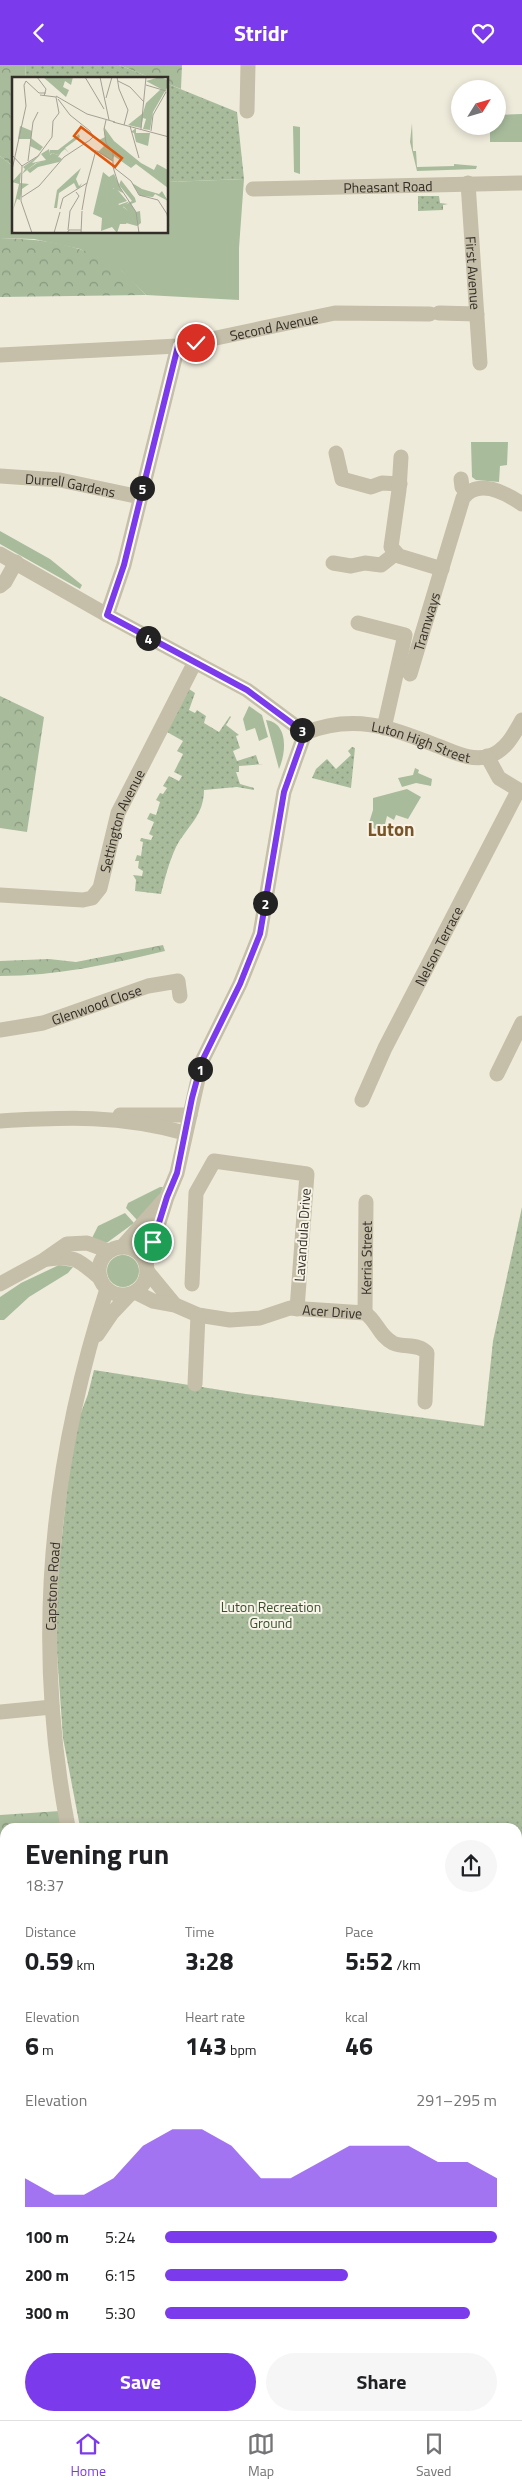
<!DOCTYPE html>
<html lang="en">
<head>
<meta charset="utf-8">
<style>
  body { margin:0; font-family:"Titillium Web",sans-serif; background:#f6f6f6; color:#202124; height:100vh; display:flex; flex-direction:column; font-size:19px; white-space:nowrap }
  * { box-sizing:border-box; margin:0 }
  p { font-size:16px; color:#757577 }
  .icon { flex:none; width:28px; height:28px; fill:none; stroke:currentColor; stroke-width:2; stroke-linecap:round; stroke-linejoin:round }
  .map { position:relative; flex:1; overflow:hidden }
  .drawer { position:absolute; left:0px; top:1758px; width:522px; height:598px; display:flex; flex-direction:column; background:#fff; border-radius:15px 15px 0 0; box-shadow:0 2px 8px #0003 }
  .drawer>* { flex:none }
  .needle { width:32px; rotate:53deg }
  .tools { position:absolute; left:451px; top:15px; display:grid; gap:10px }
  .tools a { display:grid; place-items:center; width:55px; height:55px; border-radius:50%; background:#fff; box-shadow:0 2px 8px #0003; font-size:25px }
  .pin { position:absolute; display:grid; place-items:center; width:42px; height:42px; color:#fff; margin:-21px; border:2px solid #fff; border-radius:50%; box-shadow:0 1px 5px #0007 }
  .km { position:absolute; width:25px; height:25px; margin:-12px; border-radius:50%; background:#222; color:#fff; font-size:14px; line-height:25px; text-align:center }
  .round { display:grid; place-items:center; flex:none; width:52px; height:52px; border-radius:26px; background:#f6f6f6 }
  .summary { display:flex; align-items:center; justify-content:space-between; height:85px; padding:0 25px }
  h1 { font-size:28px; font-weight:700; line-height:38px }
  .stats { display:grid; grid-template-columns:repeat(3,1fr); gap:8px; height:85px; padding:5px 25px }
  .stats div { display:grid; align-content:center }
  .stats b { font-size:25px; font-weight:700 }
  .stats small { font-size:14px; font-weight:400 }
  .stats p { font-size:14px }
  .chart { height:140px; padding:10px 25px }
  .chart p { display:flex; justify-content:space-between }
  .chart svg { width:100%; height:90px; margin-top:5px; fill:#7c3aed; opacity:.7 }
  .primary-button { display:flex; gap:10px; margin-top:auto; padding:10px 25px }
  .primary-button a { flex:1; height:58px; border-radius:30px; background:#7c3aed; color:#fff; font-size:20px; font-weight:700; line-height:58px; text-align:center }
  .primary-button a+a { background:#f6f6f6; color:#202124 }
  ul { padding:0 25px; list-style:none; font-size:16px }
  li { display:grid; grid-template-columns:80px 60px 1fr; align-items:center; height:38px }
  li i { height:12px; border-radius:6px; background:#7c3aed }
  header { display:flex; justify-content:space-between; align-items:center; height:65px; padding:0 25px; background:#7c3aed; color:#fff; font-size:22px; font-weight:700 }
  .tabs { display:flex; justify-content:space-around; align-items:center; height:70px; border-top:1px solid #e0e0e0; background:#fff; font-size:14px; color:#757577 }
  .tabs a { display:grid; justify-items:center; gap:2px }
  .tabs .on { color:#7c3aed }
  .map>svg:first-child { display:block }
</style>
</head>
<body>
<header><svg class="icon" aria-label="back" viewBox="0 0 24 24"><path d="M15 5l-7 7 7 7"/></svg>Stridr<svg class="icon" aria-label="heart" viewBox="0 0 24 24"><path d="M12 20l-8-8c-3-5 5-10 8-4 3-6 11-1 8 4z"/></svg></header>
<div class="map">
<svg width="522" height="2355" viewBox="0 0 522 2355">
  <defs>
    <pattern id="forest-crowns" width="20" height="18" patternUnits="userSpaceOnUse" patternTransform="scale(1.25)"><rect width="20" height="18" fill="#a8bc9c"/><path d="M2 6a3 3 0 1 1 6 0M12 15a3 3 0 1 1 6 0" fill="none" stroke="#89997f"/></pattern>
    <pattern id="park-dots" width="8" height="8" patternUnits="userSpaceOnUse" patternTransform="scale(1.25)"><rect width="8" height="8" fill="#a8bc9c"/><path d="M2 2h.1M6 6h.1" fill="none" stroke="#89997f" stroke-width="1.8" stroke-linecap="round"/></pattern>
  </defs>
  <rect width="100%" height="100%" fill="#efebdb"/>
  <path fill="#a8bc9c" d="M522 49V77H490V61H498V50Z
    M412 58 413 86H416L417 102 454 101V99L477 101 476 104 417 106 410 77Z
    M293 61 300 62V109L294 107Z
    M0 91 14 102V168H168V117L244 114 239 183V235L146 230 122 206 80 184 34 174 0 173Z
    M471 377H508L507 400 500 401 499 417 476 415 472 412Z
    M0 466 50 494 82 520 80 524 0 479Z
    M249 641 262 650 268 672 259 676 255 663 246 666 243 654Z
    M266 655C289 658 286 688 279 704Z
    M415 703 419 705 418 708 432 714 431 721 416 718 402 722 398 713 413 710Z
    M407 724 421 732 408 754 396 750 394 755 387 751 383 767 368 761 373 745V733Z
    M160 1122H163L159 1133 137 1155 126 1143 128 1138Z
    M125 1148 134 1158 108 1177H90L98 1161Z
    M107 1206a16 16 0 1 1 32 0a16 16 0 1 1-32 0Z
    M59 1200 73 1202 68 1208 29 1232 4 1255H0V1232L21 1218Z
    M5 1776V1905L0 1907V1788Z"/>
  <path fill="url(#forest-crowns)" d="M0 0H25L26 14H14V102L0 91Z
    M119 0H182L181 24 168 19V14H154Z
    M0 173C42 174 86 179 121 205 130 212 138 222 146 230L0 232Z
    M0 631 44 652 27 767 0 763Z
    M163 880 165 886C111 899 56 911 0 911V896L49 894 76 897Z
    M60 1746 63 1762H5V1776L0 1788V1750Z"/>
  <path fill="url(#park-dots)" d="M25 0H119L154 14H26Z
    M168 19 237 47 244 114 168 117Z
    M418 131H439L440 138 448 139 443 140V145L418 146Z
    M189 624 195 628 189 645 195 648 197 645 206 651 204 658 219 667 230 651 231 652 226 660 239 670 236 671 240 683 233 686 237 696 256 690 259 699H264L239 701V707H236L240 719 254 723V725L237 722 204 725C204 751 187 761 176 782 169 797 165 813 161 829L135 826 136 815 133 810 142 811 143 806 138 803 139 796H135L137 790 141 791 143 777 140 776 141 773 151 775 153 771 149 769 154 757 147 754 150 748 156 750 160 737 156 735 160 728 163 729 167 723 163 721 169 711 179 716 182 711 174 707 183 689 177 686 183 676 167 667Z
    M352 682 355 683 351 723 312 713 316 704 327 694 336 704 351 690 348 686Z
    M522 1142V1805L518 1814V1762H80L63 1673 56 1574V1527L73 1369 88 1329 94 1305 246 1329 484 1361 493 1276Z
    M522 1829V2355H312V2350H518V1836Z"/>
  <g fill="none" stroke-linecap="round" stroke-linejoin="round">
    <g stroke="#c5bea8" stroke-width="15">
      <path d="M247 46 248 0"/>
      <path id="s1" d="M468 118 480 298"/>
      <path id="s2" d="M253 124 522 118"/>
      <path d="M439 248 477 249"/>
      <path id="s3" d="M0 290 178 281 335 248 430 249"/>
      <path d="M336 388 342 414 371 422 382 418 400 419"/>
      <path d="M401 392 399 425 391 482 399 491 442 504"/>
      <path id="s4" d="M0 411 60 415 140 432"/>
      <path d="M461 414 462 422 467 428"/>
      <path d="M0 489 107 550 247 625 305 668"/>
      <path d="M333 498 351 501 365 498 381 500 395 489"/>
      <path d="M0 521 5 517 16 497"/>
      <path d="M107 550 124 500 178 281"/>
      <path d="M358 558 405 570 384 663"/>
      <path id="s5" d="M410 609 463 433C478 413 506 428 522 439"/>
      <path id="s6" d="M305 668C355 648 391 663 438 681 454 687 472 697 490 691 507 684 514 669 522 655"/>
      <path d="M487 691 499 713 522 727"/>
      <path id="s7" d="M0 830 83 835 92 833 100 823 118 748 195 597"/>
      <path id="s8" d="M0 965 43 958 148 921 178 916 180 931"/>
      <path d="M497 1009 522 958"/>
      <path id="s9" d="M362 1035 385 983 518 726"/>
      <path d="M120 1050H190"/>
      <path d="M0 1056C67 1052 120 1050 185 1068"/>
      <path d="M122 1182 164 1135"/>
      <circle cx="123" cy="1206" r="24"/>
      <path d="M48 1194C77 1190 79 1196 100 1213"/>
      <path d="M146 1199 167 1132 177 1108 202 996 240 919 260 869 284 727 305 668"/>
      <path d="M147 1206 175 1240"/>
      <path d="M0 1219 44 1195 67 1179 87 1178 109 1186"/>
      <path d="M192 1219 196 1128 214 1096 307 1109 297 1244"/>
      <path id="s10" d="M135 1227 153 1236 175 1240 198 1250 230 1255 260 1253 290 1243 365 1248C377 1256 379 1271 393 1278 404 1283 419 1278 427 1288L425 1337"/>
      <path id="s11" d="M365 1248 366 1137"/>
      <path d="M97 1270 112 1248 130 1229"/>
      <path d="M195 1319 198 1250"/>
      <path d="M0 1647 52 1642"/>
      <path id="s12" d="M68 1762C33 1581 50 1399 107 1224"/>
      <path d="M518 1825 522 1818"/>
      <path d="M0 2196 5 2192"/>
    </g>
  </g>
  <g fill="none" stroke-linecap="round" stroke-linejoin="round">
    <g stroke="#fff" stroke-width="10">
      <path id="route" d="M153 1177 167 1132 177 1108 192 1033 202 996 240 919 260 869 284 727 305 668 247 625 107 550 124 500 178 281 196 278"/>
    </g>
    <use href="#route" stroke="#7c3aed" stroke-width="6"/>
  </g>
  <g text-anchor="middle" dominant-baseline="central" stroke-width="4" stroke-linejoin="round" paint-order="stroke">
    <g font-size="14" fill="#332e27" stroke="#f7f4e7">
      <text stroke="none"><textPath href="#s2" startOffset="135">Pheasant Road</textPath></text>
      <text stroke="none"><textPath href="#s1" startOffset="90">First Avenue</textPath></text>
      <text stroke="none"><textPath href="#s3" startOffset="276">Second Avenue</textPath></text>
      <text stroke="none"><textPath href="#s4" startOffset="71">Durrell Gardens</textPath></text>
      <text stroke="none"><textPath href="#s5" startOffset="55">Tramways</textPath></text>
      <text stroke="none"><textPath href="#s6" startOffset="120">Luton High Street</textPath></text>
      <text stroke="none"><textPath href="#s7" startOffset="176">Settington Avenue</textPath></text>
      <text stroke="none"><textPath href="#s9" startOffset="172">Nelson Terrace</textPath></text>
      <text stroke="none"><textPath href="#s8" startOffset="100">Glenwood Close</textPath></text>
      <text transform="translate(302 1170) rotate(-86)">Lavandula Drive</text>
      <text stroke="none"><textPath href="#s11" startOffset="55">Kerria Street</textPath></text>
      <text stroke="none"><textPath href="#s10" startOffset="204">Acer Drive</textPath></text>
      <text stroke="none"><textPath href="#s12" startOffset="242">Capstone Road</textPath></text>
    </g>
    <g font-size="14" fill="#394f2e" stroke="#f7f4e7">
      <text x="271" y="1541">Luton Recreation<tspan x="271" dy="16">Ground</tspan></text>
    </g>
    <g font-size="19" font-weight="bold" fill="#7a5429" stroke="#f7f4e7">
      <text x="391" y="763">Luton</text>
    </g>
  </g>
  <g transform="translate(12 12)">
    <rect width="156" height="156" fill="#efebdb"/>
    <path d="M31 0H61L59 8 53 4 51 10 57 13 54 20ZM148 0 156 3V9L141 35 138 53 131 52 134 42 131 41 129 51 116 48 131 36 134 26 149 12 134 4ZM67 57 68 60 53 71 57 76 53 72 46 78 40 76 37 78 38 73H46ZM109 103 123 121 124 125 119 127 124 135 128 134 129 146 125 149 114 146 117 135 111 129 120 124 107 108ZM103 110 115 124 106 127 107 130 104 129 94 144 98 117Z" fill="#a8bc9c"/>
    <path d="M37 72 38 78 40 76 46 78 48 75 50 74 44 83 24 86 10 97 13 92 11 90 29 77 20 86 34 83 29 77ZM9 95 8 106 17 107 10 112 8 123 5 122 1 133 7 107 0 105ZM120 106 130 112 147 117 150 114 156 124 143 117 141 120 128 119Z" fill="#a8bc9c"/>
    <path d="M8 49 20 54 19 61 31 70 28 74 18 69 19 62H6Z" fill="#a8bc9c"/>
    <path d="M92 50 102 64 129 86 142 93 145 87 156 93V111L124 87 119 91 102 79 100 84 86 75 92 69 87 63 93 60ZM124 51V56H138L136 69 124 65 122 56 119 55ZM47 80 50 82 47 85 26 90 18 96 15 93 25 86ZM69 91 64 102 67 109 70 106 68 110 65 112 62 106 47 116 45 131H42L45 113ZM91 95 97 100 102 97 111 116 101 111 107 120 104 123 107 128 118 124 111 130 118 135V141L114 147H108L105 156 100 150 89 154 90 141 81 137Z" fill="#a8bc9c"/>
    <path fill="none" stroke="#a49f93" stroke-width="1" d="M25 0 34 12 32 19M73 0 92 32M88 0 97 43M105 0 107 12 116 33 112 48M106 4 118 10 132 25M134 8 154 14M28 18 44 20M44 19 75 37 103 45M94 21 100 0M46 22 58 38 78 54 81 60 78 63M94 43 92 52 94 66 101 75V89M101 45 157 60M118 49 127 81M129 52 134 0M139 54 141 38 154 15M85 74 101 84M0 78 10 89 9 124 20 156M16 84 21 45 26 35M10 89 26 79 40 60 41 44 47 36 44 20M100 89 119 104 127 118 146 123 155 137 157 149M101 90 107 109 124 135 127 156M0 93 14 29 12 8 14 4 27 16H34M74 110 84 73M10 120 27 109 52 80 78 63M48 132 51 121 75 106M70 133 74 110M56 153 58 134 67 119 64 115M42 156 48 135M55 156 57 153H69M69 156 70 134"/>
    <path fill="#df570d" fill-opacity="0.15" stroke="#df570d" stroke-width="2.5" d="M69 50 110 81 103 90 62 59Z"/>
    <rect width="156" height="156" fill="none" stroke="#332e27" stroke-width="2.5"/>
  </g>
</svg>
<div class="tools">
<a><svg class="needle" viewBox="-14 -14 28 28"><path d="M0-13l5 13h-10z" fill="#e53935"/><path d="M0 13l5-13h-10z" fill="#757577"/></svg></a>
</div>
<div class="pin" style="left:153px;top:1177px;background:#1e9e55"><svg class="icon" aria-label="arrive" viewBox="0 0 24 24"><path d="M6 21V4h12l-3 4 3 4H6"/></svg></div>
<div class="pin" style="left:196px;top:278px;background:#d93025"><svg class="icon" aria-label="check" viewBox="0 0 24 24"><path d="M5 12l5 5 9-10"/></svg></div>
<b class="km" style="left:200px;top:1004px">1</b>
<b class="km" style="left:265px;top:838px">2</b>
<b class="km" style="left:302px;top:665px">3</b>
<b class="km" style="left:148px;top:573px">4</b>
<b class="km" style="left:142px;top:423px">5</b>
<section class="drawer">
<div class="summary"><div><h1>Evening run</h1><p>18:37</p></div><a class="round"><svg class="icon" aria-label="share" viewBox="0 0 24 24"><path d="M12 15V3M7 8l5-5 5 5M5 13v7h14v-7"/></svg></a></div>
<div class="stats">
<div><p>Distance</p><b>0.59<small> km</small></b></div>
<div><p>Time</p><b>3:28</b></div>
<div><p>Pace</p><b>5:52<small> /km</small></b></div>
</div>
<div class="stats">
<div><p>Elevation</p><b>6<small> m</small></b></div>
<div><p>Heart rate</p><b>143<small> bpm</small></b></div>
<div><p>kcal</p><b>46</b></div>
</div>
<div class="chart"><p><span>Elevation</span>291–295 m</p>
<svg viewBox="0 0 160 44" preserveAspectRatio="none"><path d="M0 44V30L10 38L20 38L30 30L40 14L50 6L60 6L70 14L80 30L90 30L100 22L110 14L120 14L130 14L140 22L150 22L160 30V44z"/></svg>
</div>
<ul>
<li><b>100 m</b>5:24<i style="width:100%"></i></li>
<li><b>200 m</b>6:15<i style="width:55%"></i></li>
<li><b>300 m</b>5:30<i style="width:92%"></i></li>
</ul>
<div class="primary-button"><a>Save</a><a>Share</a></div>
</section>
</div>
<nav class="tabs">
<a class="on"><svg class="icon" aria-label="home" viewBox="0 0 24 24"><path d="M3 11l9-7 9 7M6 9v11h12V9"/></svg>Home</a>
<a><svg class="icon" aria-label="map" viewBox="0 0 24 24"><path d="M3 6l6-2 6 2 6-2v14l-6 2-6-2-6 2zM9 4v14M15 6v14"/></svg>Map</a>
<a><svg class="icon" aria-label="saved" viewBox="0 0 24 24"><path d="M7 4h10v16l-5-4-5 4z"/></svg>Saved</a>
</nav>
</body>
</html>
